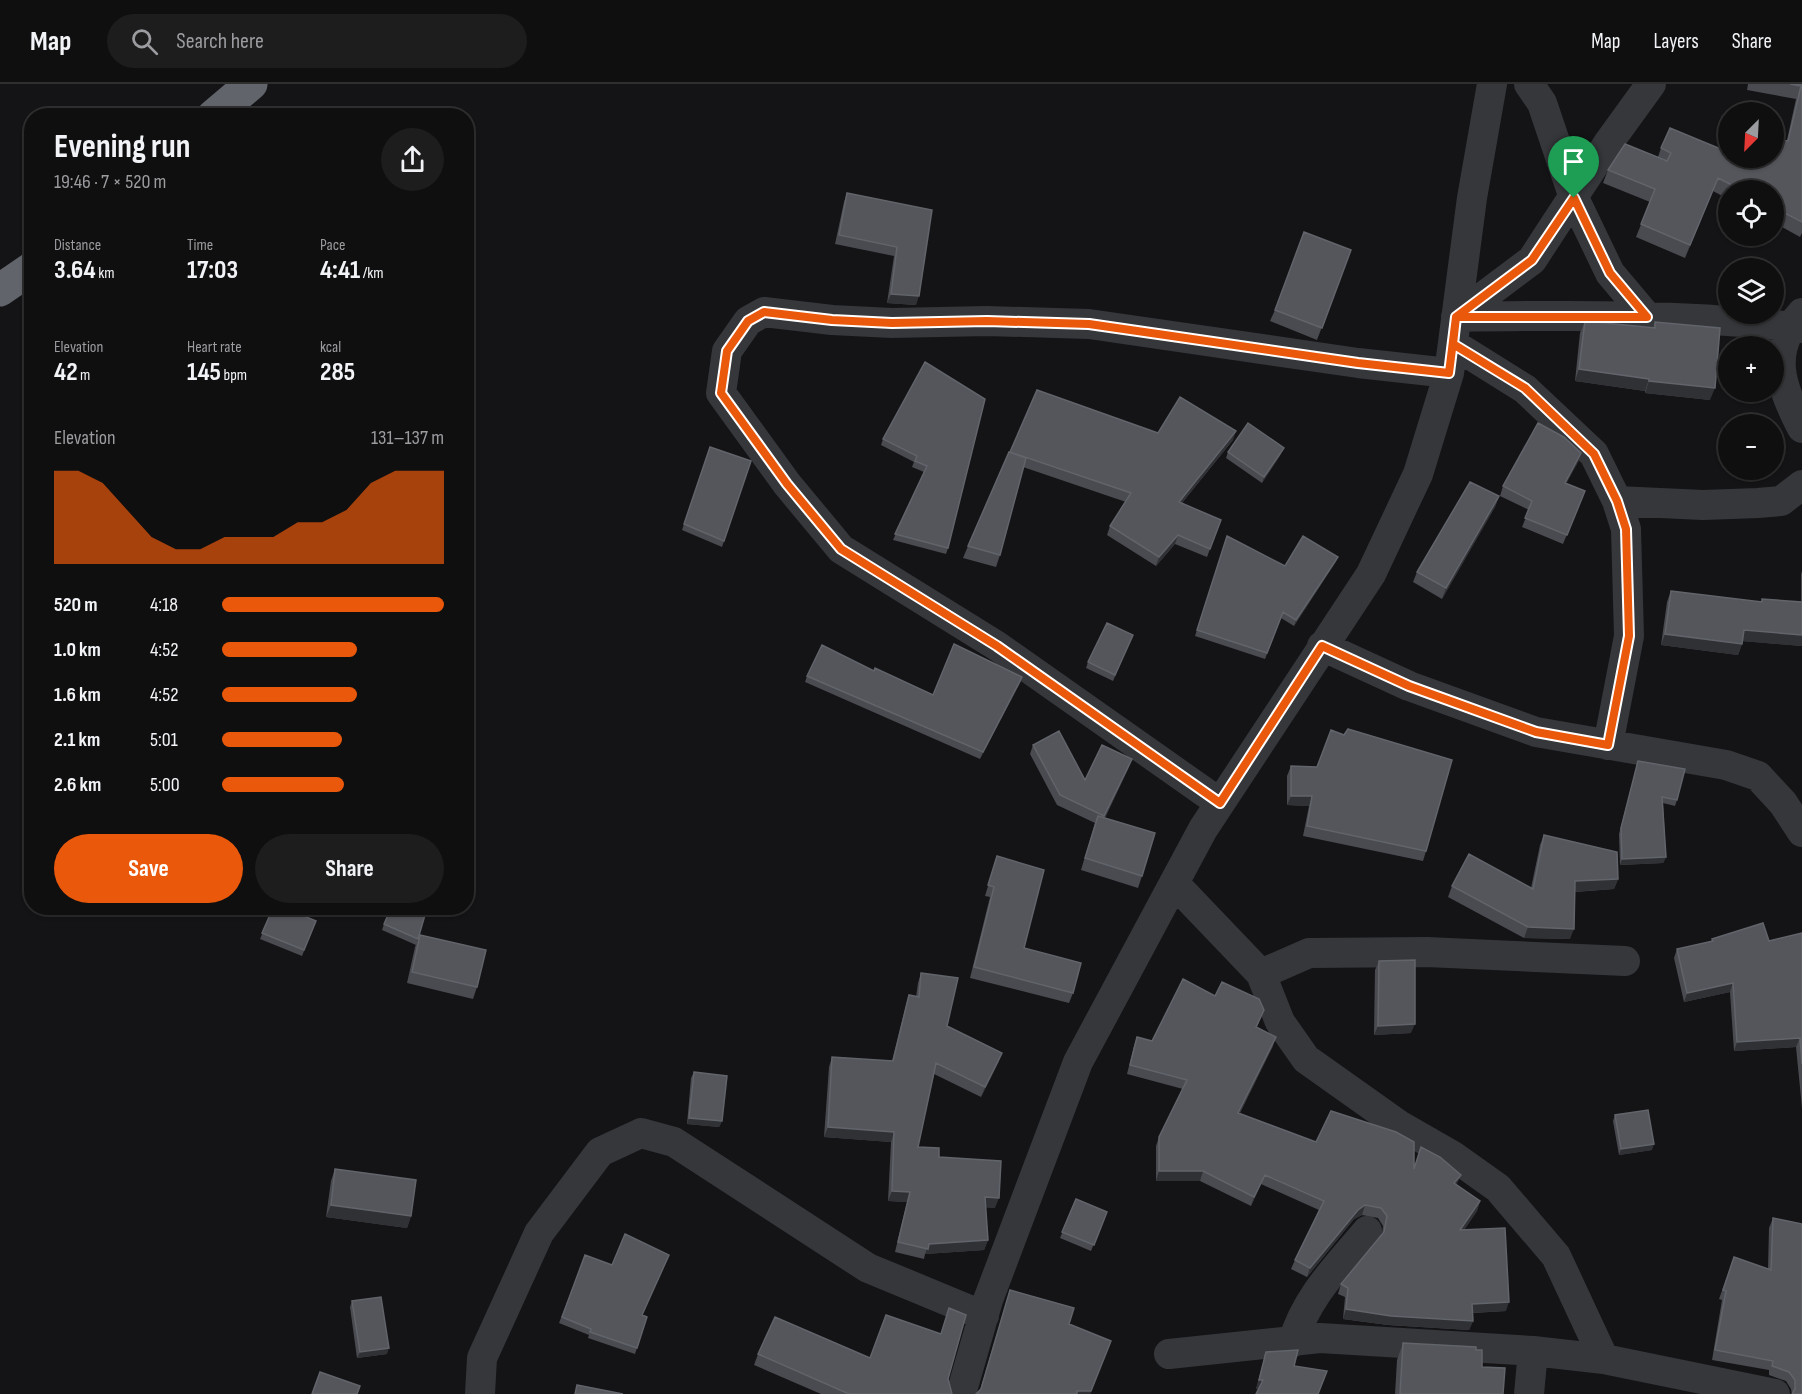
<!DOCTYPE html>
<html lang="en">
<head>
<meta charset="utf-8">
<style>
  body { margin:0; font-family:"Sofia Sans Condensed",sans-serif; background:#1d1d1e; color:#f1f3f6; height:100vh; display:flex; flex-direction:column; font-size:22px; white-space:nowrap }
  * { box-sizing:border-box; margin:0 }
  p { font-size:20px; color:#9b9c9f }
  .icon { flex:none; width:33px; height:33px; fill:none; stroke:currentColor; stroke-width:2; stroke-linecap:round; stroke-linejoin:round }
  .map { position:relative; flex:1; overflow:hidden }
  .panel { position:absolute; left:24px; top:24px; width:450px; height:807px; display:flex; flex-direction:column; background:#0f0f10; border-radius:24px; box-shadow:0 2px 4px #0004,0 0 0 2px #2f2f30 }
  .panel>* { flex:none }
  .needle { width:39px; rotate:204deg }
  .buttons { position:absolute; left:1718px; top:18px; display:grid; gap:12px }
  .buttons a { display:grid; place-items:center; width:66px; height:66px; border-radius:50%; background:#0f0f10; box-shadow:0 2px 4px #0004,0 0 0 2px #2f2f30; font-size:30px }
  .pin { position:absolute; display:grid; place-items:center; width:51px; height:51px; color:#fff; margin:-62px -26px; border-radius:50% 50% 50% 0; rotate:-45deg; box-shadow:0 0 6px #0007 }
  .pin .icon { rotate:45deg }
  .round { display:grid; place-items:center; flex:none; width:63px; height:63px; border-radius:32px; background:#1d1d1e }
  .summary { display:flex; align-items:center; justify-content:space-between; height:102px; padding:0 30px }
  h1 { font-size:33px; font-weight:700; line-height:45px }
  .figures { display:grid; grid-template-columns:repeat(3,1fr); gap:9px; height:102px; padding:6px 30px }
  .figures div { display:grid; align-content:center }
  .figures b { font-size:26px; font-weight:700 }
  .figures small { font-size:16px; font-weight:400 }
  .figures p { font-size:16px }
  .chart { height:168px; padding:12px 30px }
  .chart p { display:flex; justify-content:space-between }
  .chart svg { width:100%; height:108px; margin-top:6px; fill:#ea580c; opacity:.7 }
  .cta { display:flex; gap:12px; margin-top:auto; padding:12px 30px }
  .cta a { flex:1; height:69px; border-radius:36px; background:#ea580c; color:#fff; font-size:24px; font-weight:700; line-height:69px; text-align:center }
  .cta a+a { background:#1d1d1e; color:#f1f3f6 }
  ul { padding:0 30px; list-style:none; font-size:20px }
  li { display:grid; grid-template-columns:96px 72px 1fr; align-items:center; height:45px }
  li i { height:15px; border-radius:8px; background:#ea580c }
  header { display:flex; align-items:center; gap:36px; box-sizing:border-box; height:84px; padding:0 30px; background:#0f0f10; border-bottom:2px solid #2f2f30 }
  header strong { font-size:28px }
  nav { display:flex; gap:33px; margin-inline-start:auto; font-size:21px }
  .search { width:420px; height:54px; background:#1d1d1e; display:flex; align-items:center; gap:15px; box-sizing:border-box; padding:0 21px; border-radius:33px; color:#9b9c9f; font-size:22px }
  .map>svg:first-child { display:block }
</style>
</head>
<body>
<header>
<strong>Map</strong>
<div class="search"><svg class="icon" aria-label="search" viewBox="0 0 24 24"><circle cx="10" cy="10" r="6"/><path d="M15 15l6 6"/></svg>Search here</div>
<nav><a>Map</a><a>Layers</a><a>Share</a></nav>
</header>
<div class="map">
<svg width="1802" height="1310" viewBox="0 0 1802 1310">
  <rect width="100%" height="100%" fill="#141416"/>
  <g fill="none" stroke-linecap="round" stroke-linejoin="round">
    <path stroke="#35373b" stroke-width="30" d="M1529 0 1542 19 1574 114 1610 189 1647 233
      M1802 229C1767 267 1781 303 1802 344
      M1456 233C1572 231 1687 230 1802 244
      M1456 233 1532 176 1609 58 1651 0
      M1453 260 1525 305 1594 370 1617 417 1626 445 1629 552 1608 661
      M1617 417 1703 421 1758 419 1781 417 1802 401
      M1322 562 1409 602 1536 648 1726 681 1758 692 1783 719 1802 748
      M1220 719 997 562 841 465 787 400 721 309 727 267 748 237 764 228 832 236 892 239 987 237 1089 240 1358 279 1449 289
      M1174 799 1261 890 1280 938 1306 975 1399 1041 1453 1072 1498 1104 1556 1172 1604 1275
      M1261 890 1309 869 1427 868 1625 877
      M1293 1258C1306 1213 1338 1182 1367 1147
      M1169 1270 1320 1254 1533 1267 1604 1275 1775 1310
      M480 1310 482 1274 539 1149 600 1068 641 1049 674 1058 868 1184 984 1232
      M961 1310 988 1216 1078 978 1203 745 1371 490 1418 390 1449 289 1472 114 1492 0
      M1529 1310 1533 1267"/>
    <path stroke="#61656b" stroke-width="33" d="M213 32 251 0
      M0 206 32 184"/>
  </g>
  <path fill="#4a4b51" d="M1748 0H1802V149L1800 153 1773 138V106H1728V115L1713 107 1685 174 1636 153 1650 118 1603 99 1608 86 1658 73 1661 64 1751 77 1787 56 1796 15 1747 6Z
    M847 109 932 126 916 221 887 219 894 172 835 160 844 118Z
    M1351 166 1317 256 1270 237 1275 226Z
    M1585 237 1653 244 1655 238 1710 316 1645 309V307L1575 297 1580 249Z
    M925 278 948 464 946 470 893 456 924 388 912 383 914 378 881 361 883 355Z
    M1037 306 1158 349 1233 356 1182 419 1221 436 1207 473 1175 460 1156 482 1107 451 1110 442 1126 418 1023 383 1000 471 996 483 963 474 968 462Z
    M710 363 751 377 722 463 682 446Z
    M1228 368 1281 370 1262 399 1226 374Z
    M1581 369 1578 378 1566 399 1585 407 1563 460 1522 443 1529 426 1500 412 1503 402Z
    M1499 412 1495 423 1442 515 1413 498 1417 488Z
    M1227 452 1285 482 1338 473 1335 479 1294 542 1281 534 1265 575 1195 552Z
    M1802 487V562L1743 557 1738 571 1661 561 1667 518 1671 507 1761 518 1762 515 1801 518V490Z
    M1133 551 1113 597 1086 584 1088 578Z
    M874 587 933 611 1022 593 1020 599 980 675 805 598 807 592Z
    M1344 651 1426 767 1423 777 1303 752 1309 722 1287 721V692L1291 682 1317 683Z
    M1033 661 1085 696 1132 675 1128 685 1105 734 1142 792 1138 804 1081 786 1095 739 1057 721 1030 670Z
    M1638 677 1677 716 1675 722 1663 719 1666 773 1663 779 1620 781 1619 750Z
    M1544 751 1618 795 1614 805 1575 808 1570 855 1524 854 1448 813 1452 802 1531 804 1540 761Z
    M997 772 1024 864 1073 909 1069 919 970 894 990 813 985 812Z
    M273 824 316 837 302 872 260 855Z
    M384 840 418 855 416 861 382 846Z
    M1802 849V1024L1796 963 1734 967 1730 908 1684 918 1674 874 1677 865 1711 858 1712 855 1769 857Z
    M420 851 477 903 473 915 407 899 415 863Z
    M1379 877 1411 949 1374 951 1375 886Z
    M921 889 947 942 1002 969 998 979 981 1013 934 990 918 1063 939 1073 995 1124 985 1123 988 1156 984 1166 925 1170 924 1175 895 1168 907 1118 888 1117 891 1058 824 1053 829 983 832 973 892 977 906 921 909 911 916 913 918 899Z
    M1215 912 1264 926 1257 943 1273 962 1240 1029 1316 1058 1414 1084 1457 1101 1480 1117 1477 1127 1464 1146 1506 1227 1473 1229V1237L1469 1246 1388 1241 1343 1235 1345 1213 1338 1210 1341 1200 1382 1151 1383 1142 1378 1134 1362 1131 1354 1135 1307 1193 1291 1185 1295 1176 1319 1126 1261 1100 1251 1122 1200 1097H1156V1062L1159 1053 1183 1005 1127 990 1134 962 1137 953 1152 957Z
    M694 988 722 1037 719 1043 687 1040 691 994Z
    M1615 1031 1652 1066 1619 1071 1613 1037Z
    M335 1085 411 1132 407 1144 326 1133 331 1097Z
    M1076 1115 1107 1128 1091 1167 1060 1154Z
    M1773 1134 1802 1310H1792L1791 1305 1786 1297 1769 1291V1286L1712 1276 1722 1216 1719 1215 1734 1173 1768 1185 1769 1144Z
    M585 1171 643 1231 647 1233 635 1270 588 1254 589 1251 559 1239Z
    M1010 1206 1069 1240 1111 1257 1090 1310H976L980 1306Z
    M352 1217 387 1270 357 1274 350 1223Z
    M1403 1259 1476 1266 1482 1283 1503 1310H1395L1397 1276Z
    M1298 1266 1258 1305H1256L1266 1268Z
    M758 1270 948 1295 952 1310H821L754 1281Z"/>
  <path fill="#303135" d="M1718 94 1713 107 1685 174 1690 161Z
    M891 210 919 212 916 221 887 219Z
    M1579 285 1649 295 1645 307 1575 297Z
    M1649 297 1715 304 1710 316 1645 309Z
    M1236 347 1233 356 1176 426 1179 418Z
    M1284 364 1281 370 1262 399 1264 393Z
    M1581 369 1578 378 1562 408 1565 399Z
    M1499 412 1495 423 1442 515 1446 504Z
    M1178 451 1175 460 1156 482 1159 473Z
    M1338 473 1335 479 1294 542 1296 536Z
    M1744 546 1802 551V562L1740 557Z
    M1665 550 1742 560 1738 571 1661 561Z
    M1022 593 1020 599 980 675 983 668Z
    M1132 675 1128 685 1101 741 1104 732Z
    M1291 712H1312L1309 722 1287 721Z
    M1666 773 1663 779 1620 781 1622 775Z
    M1618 795 1614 805 1571 808 1575 797Z
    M1528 843 1574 845 1570 855 1524 854Z
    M1733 899 1730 908 1684 918 1687 909Z
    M1415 940 1411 949 1374 951 1378 942Z
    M1276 953 1273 962 1235 1038 1238 1029Z
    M1800 954 1796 963 1734 967 1737 958Z
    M1002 969 998 979 981 1013 985 1003Z
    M689 1034 722 1037 719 1043 687 1040Z
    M828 1043 894 1048 891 1058 824 1053Z
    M1654 1060 1652 1066 1619 1071 1621 1065Z
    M1159 1087H1203L1200 1097H1156Z
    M1265 1091 1261 1100 1251 1122 1254 1113Z
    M1461 1091 1457 1100 1451 1108 1454 1099Z
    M892 1107 910 1108 907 1118 888 1117Z
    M985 1113 999 1114 995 1124 981 1123Z
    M1480 1117 1477 1127 1457 1156 1460 1146Z
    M331 1121 411 1132 407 1144 326 1133Z
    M1365 1121 1362 1131 1354 1135 1307 1193 1310 1184 1358 1126Z
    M988 1156 984 1166 925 1170 929 1160Z
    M1509 1218 1506 1227 1469 1229 1472 1220Z
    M1346 1225 1473 1237 1469 1246 1388 1241 1343 1235Z
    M1111 1257 1090 1310H1076L1077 1307Z
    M389 1264 387 1270 357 1274 360 1268Z
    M1259 1296H1263L1259 1305H1256Z"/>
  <path fill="#54565c" stroke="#61646a" stroke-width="1.5" d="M1790 0H1802V138L1773 123V106H1742L1718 94 1690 161 1641 140 1655 105 1608 86 1625 60 1667 77 1671 69 1661 64 1670 44 1728 68V74H1743L1751 77 1753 74H1773V55L1788 57 1801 2Z
    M847 109 932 126 919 212 891 210 897 163 839 151Z
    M1304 148 1351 166 1322 244 1275 226Z
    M1585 237 1655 244V238L1720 244 1715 304 1649 297V295L1579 285Z
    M925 278 985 315 948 464 895 450 927 382 915 377 917 372 883 355Z
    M1037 306 1158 349 1180 313 1236 347 1179 418 1221 436 1210 465 1178 451 1159 473 1110 442 1131 409 1010 368Z
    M1248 339 1284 364 1264 393 1228 368Z
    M1538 339 1564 353 1581 369 1565 399 1585 407 1567 451 1525 434 1532 417 1503 402Z
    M710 363 751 377 724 457 684 440Z
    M1009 368 1026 374 1000 471 968 462Z
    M1470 398 1499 412 1446 504 1417 488Z
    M1227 452 1285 482 1303 452 1338 473 1296 536 1283 528 1267 569 1197 546Z
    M1671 507 1762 518V515L1802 518V551L1744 546 1742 560 1665 550Z
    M1107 539 1133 551 1115 591 1088 578Z
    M954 560 1022 593 983 668 807 592 822 561 874 587 875 584 933 611Z
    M1348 645 1452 676 1426 767 1307 742 1312 712H1291V682L1317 683 1331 646 1344 651Z
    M1059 647 1085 696 1102 661 1132 675 1104 732 1060 711 1033 661Z
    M1638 677 1685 685 1677 716 1662 713 1666 773 1622 775 1621 744Z
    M1098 732 1155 749 1142 792 1085 774Z
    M1544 751 1617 768 1618 795 1575 797 1574 845 1528 843 1452 802 1469 770 1533 805Z
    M997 772 1044 786 1024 864 1081 879 1073 909 974 883 994 803 988 801Z
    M273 824H284L316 837 304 866 262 849Z
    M391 824H427L418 855 384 840Z
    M1763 839 1769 857 1802 849V980L1800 954 1737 958 1733 899 1687 909 1677 865 1713 857 1712 855Z
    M420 851 486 866 477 903 412 888Z
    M1415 876V940L1378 942 1379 877Z
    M921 889 958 894 947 942 1002 969 985 1003 936 979 918 1063 939 1064V1073L1001 1077 999 1114 985 1113 988 1156 929 1160 928 1165 898 1158 910 1108 892 1107 894 1048 828 1043 832 973 893 977 909 911 919 913Z
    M1183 895 1215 912 1222 898 1259 915 1264 926 1256 943 1276 953 1238 1029 1316 1058 1331 1027 1396 1048 1414 1058V1085L1421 1063 1440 1073 1461 1091 1454 1099 1480 1117 1460 1146 1505 1144 1509 1218 1472 1220 1473 1237 1391 1232 1346 1225 1348 1204 1341 1200 1384 1148 1387 1132 1381 1124 1365 1121 1358 1126 1310 1184 1295 1176 1324 1117 1265 1091 1254 1113 1203 1087H1159V1053L1187 996 1130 981 1137 953 1152 957Z
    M694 988 727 992 722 1037 689 1034Z
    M1648 1026 1654 1060 1621 1065 1615 1031Z
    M335 1085 416 1096 411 1132 331 1121Z
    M1076 1115 1107 1128 1094 1161 1062 1148Z
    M1773 1134 1802 1140V1310H1792L1795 1305V1296L1789 1288 1772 1282 1773 1277 1715 1266 1726 1207 1723 1206 1734 1173 1771 1186Z
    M625 1150 669 1171 642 1231 647 1233 637 1264 590 1248 591 1245 562 1233 585 1171 612 1181Z
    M1010 1206 1074 1224 1069 1240 1111 1257 1091 1307H1077V1310H976L981 1305Z
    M381 1213 389 1264 360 1268 352 1217Z
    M949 1224 966 1231 948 1295 952 1310H849L758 1270 775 1233 870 1274 886 1231 941 1250Z
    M1403 1259 1476 1263V1266H1482V1283L1505 1284 1503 1310H1400Z
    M1298 1266 1294 1282 1327 1287 1318 1310H1256L1263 1296H1259L1266 1268Z
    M320 1288 360 1302 357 1310H312Z
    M577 1301 623 1310H575Z"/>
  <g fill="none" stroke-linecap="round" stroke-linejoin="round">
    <g stroke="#fff" stroke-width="12">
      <path id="route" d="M1574 114 1532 176 1456 233 1449 289 1358 279 1089 240 987 237 892 239 832 236 764 228 748 237 727 267 721 309 787 400 841 465 997 562 1220 719 1322 562 1409 602 1536 648 1608 661 1629 552 1626 445 1617 417 1594 370 1525 304 1453 260 1456 233H1647L1610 189 1574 114"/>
    </g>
    <use href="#route" stroke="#ea580c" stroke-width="8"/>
  </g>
</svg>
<div class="buttons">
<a><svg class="needle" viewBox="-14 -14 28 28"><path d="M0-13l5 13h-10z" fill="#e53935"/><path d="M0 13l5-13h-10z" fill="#9b9c9f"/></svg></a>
<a><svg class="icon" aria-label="locate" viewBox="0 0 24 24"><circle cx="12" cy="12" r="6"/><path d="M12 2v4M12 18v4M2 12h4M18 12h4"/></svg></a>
<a><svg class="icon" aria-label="layers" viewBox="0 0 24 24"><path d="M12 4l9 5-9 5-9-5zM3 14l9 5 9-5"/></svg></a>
<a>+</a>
<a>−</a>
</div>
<div class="pin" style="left:1574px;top:114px;background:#1e9e55"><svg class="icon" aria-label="arrive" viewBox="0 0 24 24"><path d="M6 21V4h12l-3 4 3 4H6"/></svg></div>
<section class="panel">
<div class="summary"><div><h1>Evening run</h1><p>19:46 · 7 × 520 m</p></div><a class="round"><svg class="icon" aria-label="share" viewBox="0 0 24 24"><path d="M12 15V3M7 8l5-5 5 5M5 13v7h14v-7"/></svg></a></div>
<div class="figures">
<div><p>Distance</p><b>3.64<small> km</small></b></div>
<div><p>Time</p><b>17:03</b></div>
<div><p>Pace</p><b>4:41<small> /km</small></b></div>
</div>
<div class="figures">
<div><p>Elevation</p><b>42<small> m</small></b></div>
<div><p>Heart rate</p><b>145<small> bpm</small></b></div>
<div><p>kcal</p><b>285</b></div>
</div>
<div class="chart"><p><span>Elevation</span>131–137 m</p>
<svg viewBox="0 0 160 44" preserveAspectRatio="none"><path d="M0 44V6L10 6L20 11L30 22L40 33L50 38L60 38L70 33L80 33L90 33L100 27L110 27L120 22L130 11L140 6L150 6L160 6V44z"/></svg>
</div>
<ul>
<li><b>520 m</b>4:18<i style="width:100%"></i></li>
<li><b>1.0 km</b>4:52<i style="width:61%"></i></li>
<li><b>1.6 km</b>4:52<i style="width:61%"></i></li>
<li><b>2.1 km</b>5:01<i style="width:54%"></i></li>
<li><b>2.6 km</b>5:00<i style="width:55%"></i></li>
</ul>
<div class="cta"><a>Save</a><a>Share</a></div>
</section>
</div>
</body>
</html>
